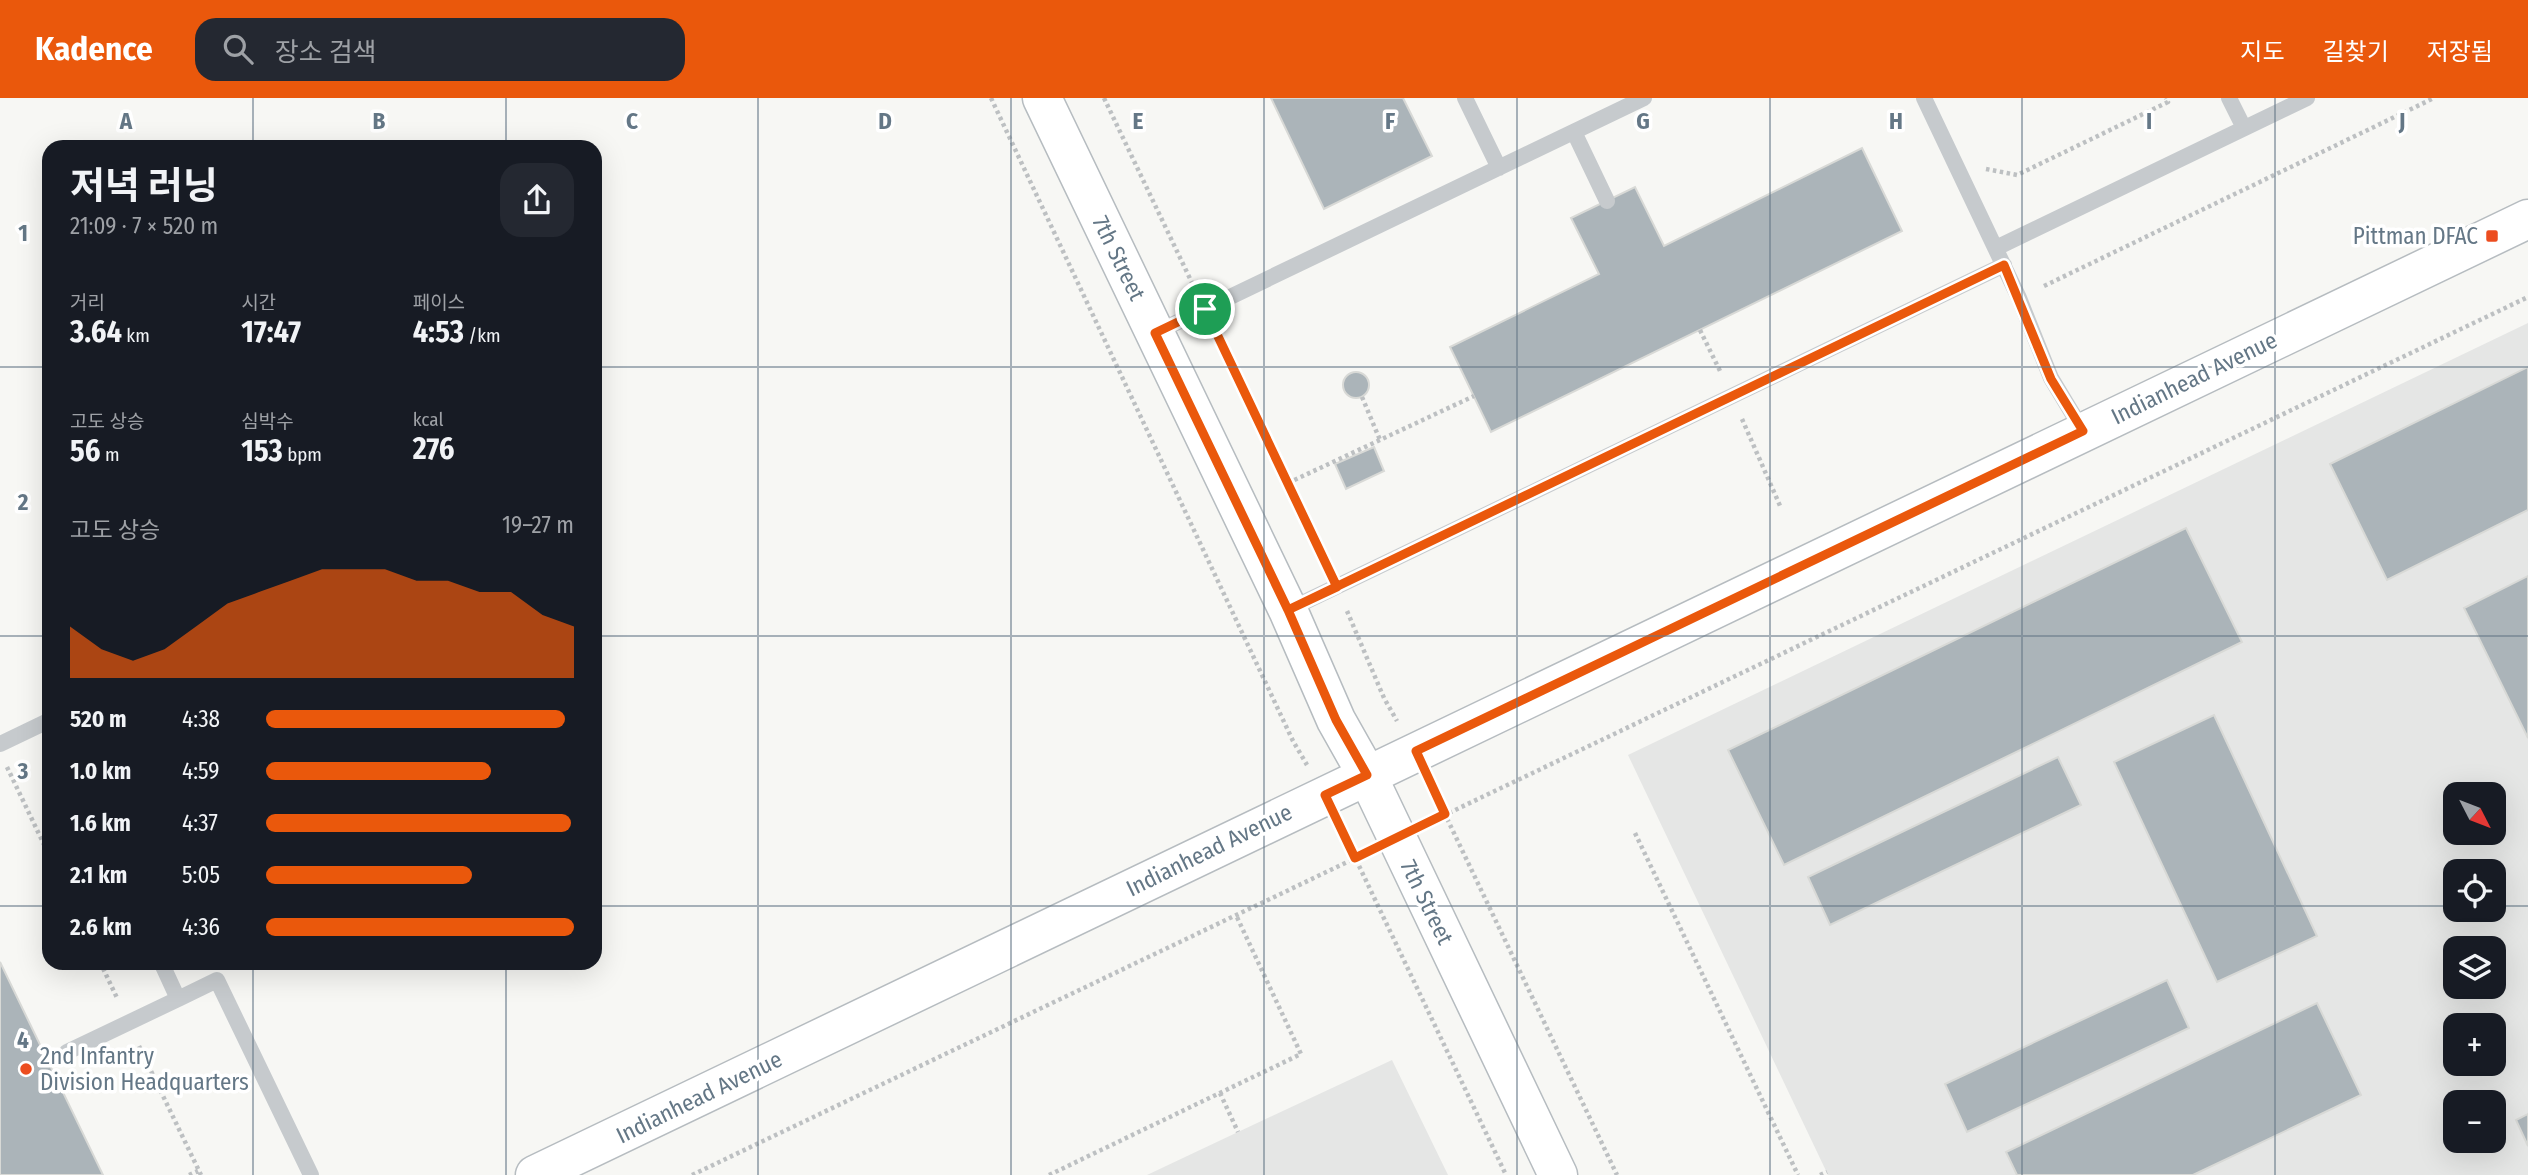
<!DOCTYPE html>
<html lang="ko">
<head>
<meta charset="utf-8">
<style>
  body { margin:0; font-family:"Fira Sans Condensed","Noto Sans KR",sans-serif; background:#242831; color:#f1f3f6; height:100vh; display:flex; flex-direction:column; font-size:26px; white-space:nowrap }
  * { box-sizing:border-box; margin:0 }
  p { font-size:23px; color:#9ea1a6 }
  .icon { flex:none; width:38px; height:38px; fill:none; stroke:currentColor; stroke-width:2; stroke-linecap:round; stroke-linejoin:round }
  .map { position:relative; flex:1; overflow:hidden }
  .drawer { position:absolute; left:42px; top:42px; width:560px; height:830px; display:flex; flex-direction:column; background:#171b24; border-radius:21px; box-shadow:0 7px 28px #0002 }
  .drawer>* { flex:none }
  .needle { width:46px; rotate:132deg }
  .tools { position:absolute; left:2443px; top:684px; display:grid; gap:14px }
  .tools a { display:grid; place-items:center; width:63px; height:63px; border-radius:14px; background:#171b24; box-shadow:0 7px 28px #0002; font-size:35px }
  .pin { position:absolute; display:grid; place-items:center; width:60px; height:60px; color:#fff; margin:-30px; border:4px solid #fff; border-radius:50%; box-shadow:0 2px 7px #0007 }
  .round { display:grid; place-items:center; flex:none; width:74px; height:74px; border-radius:21px; background:#242831 }
  .summary { display:flex; align-items:center; justify-content:space-between; height:119px; padding:0 28px }
  h1 { font-size:38px; font-weight:700; line-height:52px }
  .stats { display:grid; grid-template-columns:repeat(3,1fr); gap:10px; height:119px; padding:7px 28px }
  .stats div { display:grid; align-content:center }
  .stats b { font-size:30px; font-weight:700 }
  .stats small { font-size:19px; font-weight:400 }
  .stats p { font-size:19px }
  .chart { height:196px; padding:14px 28px }
  .chart p { display:flex; justify-content:space-between }
  .chart svg { width:100%; height:126px; margin-top:7px; fill:#ea580c; opacity:.7 }
  ul { padding:0 28px; list-style:none; font-size:23px }
  li { display:grid; grid-template-columns:112px 84px 1fr; align-items:center; height:52px }
  li i { height:18px; border-radius:9px; background:#ea580c }
  header { display:flex; align-items:center; gap:42px; box-sizing:border-box; height:98px; padding:0 35px; background:#ea580c; color:#fff }
  header strong { font-size:33px }
  nav { display:flex; gap:38px; margin-inline-start:auto; font-size:24px }
  .search { width:490px; height:63px; background:#242831; display:flex; align-items:center; gap:18px; box-sizing:border-box; padding:0 24px; border-radius:21px; color:#9ea1a6; font-size:26px }
  .map>svg:first-child { display:block }
</style>
</head>
<body>
<header>
<strong>Kadence</strong>
<div class="search"><svg class="icon" aria-label="search" viewBox="0 0 24 24"><circle cx="10" cy="10" r="6"/><path d="M15 15l6 6"/></svg>장소 검색</div>
<nav><a>지도</a><a>길찾기</a><a>저장됨</a></nav>
</header>
<div class="map">
<svg width="2528" height="1077" viewBox="0 0 2528 1077">
  <rect width="100%" height="100%" fill="#f7f7f4"/>
  <path fill="#e5e6e5" fill-rule="evenodd" d="M2528 225V1077H1828L1628 657ZM2455 696H2494V735H2455ZM2455 774H2494V812H2455ZM2455 850H2494V889H2455ZM2455 928H2494V966H2455ZM2455 1004H2494V1043H2455Z
    M1392 962 1448 1077H1147L1238 1034Z"/>
  <path fill="#abb4b9" stroke="#d8d9d6" stroke-width="2" d="M1271 0H1403L1432 58 1324 111Z
    M1862 50 1902 133 1491 334 1450 249 1599 176 1571 120 1635 89 1664 148Z
    M2528 269V412L2387 482 2330 366Z
    M1343 287a13 13 0 1 1 26 0a13 13 0 1 1-26 0Z
    M1374 349 1384 373 1346 391 1335 366Z
    M2186 430 2242 544 1784 767 1728 652Z
    M2528 478V640L2464 510Z
    M2214 617 2317 838 2217 884 2114 664Z
    M2058 659 2081 707 1830 827 1808 779Z
    M0 864 103 1077H0Z
    M2167 882 2189 930 1967 1034 1945 986Z
    M2317 905 2361 997 2193 1077H2017L2006 1054Z
    M2528 1016V1048L2516 1022Z"/>
  <g fill="none" stroke-linecap="round" stroke-linejoin="round">
    <g stroke="#b6bcc0" stroke-width="41">
      <path id="secondary" d="M1042 0 1288 512 1336 622 1367 677 1558 1077
        M535 1077 2528 121"/>
    </g>
    <path stroke="#bdc0c2" stroke-width="4.5" stroke-dasharray="3.5 3.5" stroke-linecap="butt" d="M991 0 1293 643 1307 667
      M1104 0 1194 189
      M1986 71 2017 77 2168 4 2166 0
      M2044 188 2434 0
      M1700 232 1721 275
      M1216 234 1325 463
      M1362 299 1380 342
      M1742 321 1781 410
      M1288 385 1474 298
      M1347 513 1384 600 1397 623
      M7 669 49 757
      M1432 689 1617 1077
      M1430 724 2528 199
      M1341 730 1506 1077
      M1635 735 1798 1077
      M100 864 118 902
      M139 948 201 1077
      M1220 995 1238 1034
      M189 1077 198 1073
      M692 1077 1362 757
      M1049 1077 1301 956 1236 817
      M1820 1077 1827 1074"/>
    <path stroke="#c6cacd" stroke-width="16" d="M1465 0 1499 70
      M1924 0 2019 200 2051 280 2083 333
      M2229 0 2244 30
      M1574 34 1607 103
      M1996 150 2307 0
      M1155 235 1644 0
      M1288 512 2004 167
      M0 646 46 624 49 630
      M161 864 178 901 217 882 311 1077
      M67 954 178 901"/>
    <use href="#secondary" stroke="#fff" stroke-width="38"/>
  </g>
  <g fill="none" stroke-linecap="round" stroke-linejoin="round">
    <g stroke="#fff" stroke-width="14">
      <path id="route" d="M1205 211 1337 489 1288 512 1336 622 1367 677 1325 697 1355 760 1445 716 1416 653 2083 333 2051 281 2004 167 1288 512 1155 235 1205 211"/>
    </g>
    <use href="#route" stroke="#ea580c" stroke-width="9"/>
  </g>
  <path fill="none" stroke="#647786" stroke-width="2" stroke-opacity="0.55" d="M253 0V49M506 0V49M758 0V1077M1011 0V1077M1264 0V1077M1517 0V1077M1770 0V1077M2022 0V1077M2275 0V1077M0 269H49M595 269H2528M0 538H49M595 538H2528M0 808H49M595 808H2455M2494 808H2528M253 864V1077M506 864V1077"/>
  <g fill="#ec4d1f" stroke="#fff" stroke-width="2.5">
    <rect x="2485" y="131" width="14" height="14" rx="3.5"/>
    <circle cx="26" cy="971" r="7"/>
  </g>
  <g text-anchor="middle" dominant-baseline="central" stroke-width="7" stroke-linejoin="round" paint-order="stroke">
    <g font-size="23" fill="#647786" stroke="#fff" text-anchor="end">
      <text x="2478" y="138">Pittman DFAC</text>
      <text x="40" y="958" text-anchor="start">2nd Infantry<tspan x="40" dy="26">Division Headquarters</tspan></text>
    </g>
    <g font-size="23" fill="#647786" stroke="#fff">
      <text transform="translate(1119 160) rotate(64)">7th Street</text>
      <text transform="translate(2194 280) rotate(-26)">Indianhead Avenue</text>
      <text transform="translate(1209 752) rotate(-26)">Indianhead Avenue</text>
      <text transform="translate(1427 804) rotate(64)">7th Street</text>
      <text transform="translate(699 999) rotate(-26)">Indianhead Avenue</text>
    </g>
  </g>
  <g font-size="23" text-anchor="middle" font-weight="bold" fill="#647786" stroke="#fff" stroke-width="7" stroke-linejoin="round" paint-order="stroke">
    <text x="126" y="31">A</text>
    <text x="379" y="31">B</text>
    <text x="632" y="31">C</text>
    <text x="885" y="31">D</text>
    <text x="1138" y="31">E</text>
    <text x="1390" y="31">F</text>
    <text x="1643" y="31">G</text>
    <text x="1896" y="31">H</text>
    <text x="2149" y="31">I</text>
    <text x="2402" y="31">J</text>
    <text x="23" y="143">1</text>
    <text x="23" y="412">2</text>
    <text x="23" y="681">3</text>
    <text x="23" y="950">4</text>
  </g>
</svg>
<div class="tools">
<a><svg class="needle" viewBox="-14 -14 28 28"><path d="M0-13l5 13h-10z" fill="#e53935"/><path d="M0 13l5-13h-10z" fill="#9ea1a6"/></svg></a>
<a><svg class="icon" aria-label="locate" viewBox="0 0 24 24"><circle cx="12" cy="12" r="6"/><path d="M12 2v4M12 18v4M2 12h4M18 12h4"/></svg></a>
<a><svg class="icon" aria-label="layers" viewBox="0 0 24 24"><path d="M12 4l9 5-9 5-9-5zM3 14l9 5 9-5"/></svg></a>
<a>+</a>
<a>−</a>
</div>
<div class="pin" style="left:1205px;top:211px;background:#1e9e55"><svg class="icon" aria-label="arrive" viewBox="0 0 24 24"><path d="M6 21V4h12l-3 4 3 4H6"/></svg></div>
<section class="drawer">
<div class="summary"><div><h1>저녁 러닝</h1><p>21:09 · 7 × 520 m</p></div><a class="round"><svg class="icon" aria-label="share" viewBox="0 0 24 24"><path d="M12 15V3M7 8l5-5 5 5M5 13v7h14v-7"/></svg></a></div>
<div class="stats">
<div><p>거리</p><b>3.64<small> km</small></b></div>
<div><p>시간</p><b>17:47</b></div>
<div><p>페이스</p><b>4:53<small> /km</small></b></div>
</div>
<div class="stats">
<div><p>고도 상승</p><b>56<small> m</small></b></div>
<div><p>심박수</p><b>153<small> bpm</small></b></div>
<div><p>kcal</p><b>276</b></div>
</div>
<div class="chart"><p><span>고도 상승</span>19–27 m</p>
<svg viewBox="0 0 160 44" preserveAspectRatio="none"><path d="M0 44V26L10 34L20 38L30 34L40 26L50 18L60 14L70 10L80 6L90 6L100 6L110 10L120 10L130 14L140 14L150 22L160 26V44z"/></svg>
</div>
<ul>
<li><b>520 m</b>4:38<i style="width:97%"></i></li>
<li><b>1.0 km</b>4:59<i style="width:73%"></i></li>
<li><b>1.6 km</b>4:37<i style="width:99%"></i></li>
<li><b>2.1 km</b>5:05<i style="width:67%"></i></li>
<li><b>2.6 km</b>4:36<i style="width:100%"></i></li>
</ul>
</section>
</div>
</body>
</html>
